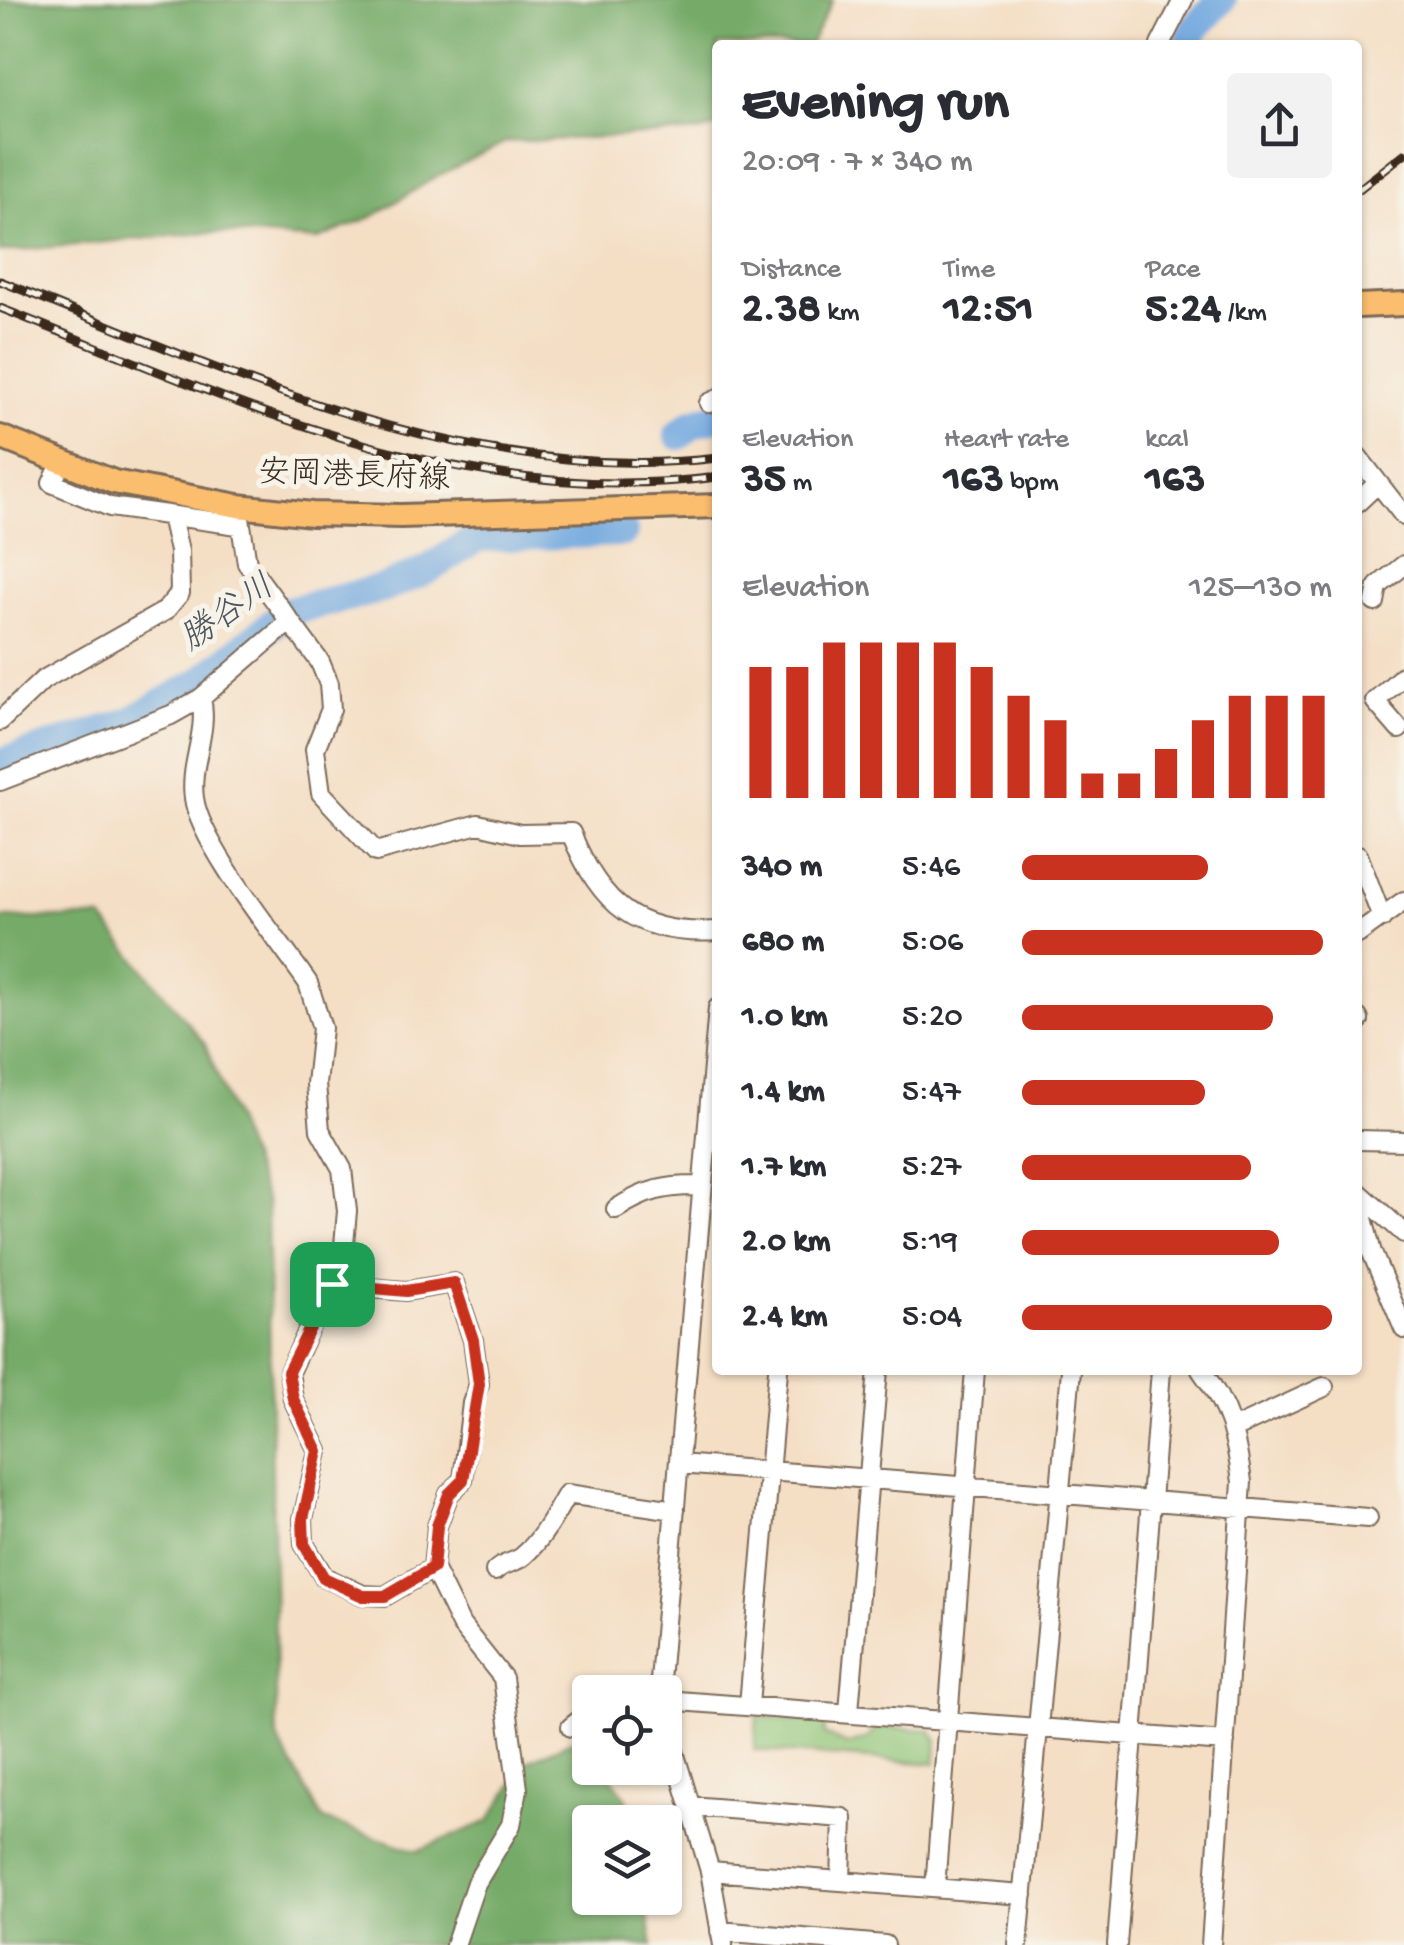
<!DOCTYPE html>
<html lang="en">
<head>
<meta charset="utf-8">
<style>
  body { margin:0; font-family:"Gochi Hand","Klee One",sans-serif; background:#f2f2f3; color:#2b2b33; height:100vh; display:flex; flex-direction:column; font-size:38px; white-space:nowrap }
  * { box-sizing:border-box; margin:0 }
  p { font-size:32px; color:#7c7c81 }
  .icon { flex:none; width:55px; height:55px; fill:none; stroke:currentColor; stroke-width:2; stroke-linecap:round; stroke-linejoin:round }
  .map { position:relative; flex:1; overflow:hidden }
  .details { position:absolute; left:712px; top:40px; width:650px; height:1335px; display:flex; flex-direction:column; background:#fff; border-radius:10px; box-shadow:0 2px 8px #0004 }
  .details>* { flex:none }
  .controls { position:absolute; left:572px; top:1675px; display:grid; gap:20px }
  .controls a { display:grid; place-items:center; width:110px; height:110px; border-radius:10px; background:#fff; box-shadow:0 2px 8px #0004; font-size:50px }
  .pin { position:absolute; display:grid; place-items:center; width:85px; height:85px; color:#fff; margin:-42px; border-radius:20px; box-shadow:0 5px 15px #0006 }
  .round { display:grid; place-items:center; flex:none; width:105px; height:105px; border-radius:10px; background:#f2f2f3 }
  .headline { display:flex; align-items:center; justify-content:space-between; height:170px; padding:0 30px }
  h1 { font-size:55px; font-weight:700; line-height:75px }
  .metrics { display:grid; grid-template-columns:repeat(3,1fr); gap:15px; height:170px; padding:10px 30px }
  .metrics div { display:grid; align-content:center }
  .metrics b { font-size:42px; font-weight:700 }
  .metrics small { font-size:28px; font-weight:400 }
  .metrics p { font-size:28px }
  .chart { height:280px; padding:20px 30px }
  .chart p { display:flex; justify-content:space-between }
  .chart svg { width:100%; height:180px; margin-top:10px; stroke:#c8321e; stroke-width:6 }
  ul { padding:0 30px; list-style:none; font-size:32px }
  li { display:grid; grid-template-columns:160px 120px 1fr; align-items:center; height:75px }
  li i { height:25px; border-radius:12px; background:#c8321e }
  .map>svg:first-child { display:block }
</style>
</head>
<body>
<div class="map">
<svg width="1404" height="1945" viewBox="0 0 1404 1945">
  <rect width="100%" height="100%" fill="#f7f3e8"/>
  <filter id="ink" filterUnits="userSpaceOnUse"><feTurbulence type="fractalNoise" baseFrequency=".01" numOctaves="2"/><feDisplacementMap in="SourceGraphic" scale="20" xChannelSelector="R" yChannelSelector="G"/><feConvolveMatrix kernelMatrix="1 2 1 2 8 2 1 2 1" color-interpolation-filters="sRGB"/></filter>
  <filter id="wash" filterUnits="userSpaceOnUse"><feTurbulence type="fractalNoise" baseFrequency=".0048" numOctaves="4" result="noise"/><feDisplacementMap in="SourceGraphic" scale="40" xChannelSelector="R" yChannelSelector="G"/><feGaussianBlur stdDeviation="2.25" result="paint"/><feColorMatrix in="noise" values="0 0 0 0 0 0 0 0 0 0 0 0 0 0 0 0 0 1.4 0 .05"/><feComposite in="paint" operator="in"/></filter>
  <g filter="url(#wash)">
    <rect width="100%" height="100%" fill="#f4dec4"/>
    <path fill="#90c578" stroke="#66784b" stroke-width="2.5" d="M757 1716 824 1722 825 1735 847 1745 868 1738 877 1727 930 1730 938 1741 935 1764 754 1750Z"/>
    <path fill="#74aa68" stroke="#586a43" stroke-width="2.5" d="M0 0H833L810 45H718L717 126 703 132 506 142 434 178 372 217 316 240 213 232 0 252Z
      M0 918H102L205 1044 267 1203 277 1738 323 1820 417 1851 489 1821 528 1761 582 1736 590 1747V1768H604L627 1799 631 1822H590V1898H644L653 1945H0Z"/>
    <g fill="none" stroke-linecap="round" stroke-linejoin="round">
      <path stroke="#72a8df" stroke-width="30" d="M1189 45 1194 29 1221 0
        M679 435 692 424 718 416
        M0 763 130 722 199 683 288 611 385 588 429 569 478 537 623 532"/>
    </g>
  </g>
  <g filter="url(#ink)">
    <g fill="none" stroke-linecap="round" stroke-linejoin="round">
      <g stroke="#7c6958" stroke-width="22">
        <path id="minor" d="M1160 45 1183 0
          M709 403 718 399
          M1358 457 1404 516
          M61 464 52 483 110 507 238 525
          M1358 502 1378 483
          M238 506 247 563 320 662 329 684 331 709 315 749 321 793 376 852 478 824 520 834 571 833C601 906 637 936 718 931
          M1375 602 1378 586 1404 565
          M201 698C209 732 189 764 194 798 200 845 278 939 308 983L322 1028 316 1084 320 1130 342 1169 347 1211 343 1256 289 1372 293 1399 318 1451 303 1519 304 1544 324 1577 363 1595 385 1596 433 1568
          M0 721 43 680 165 611 180 593 179 551 171 516
          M1399 729 1375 701 1404 675
          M0 781 171 715 201 698 288 623
          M1358 855 1382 918
          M1358 934 1404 901
          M1358 1018 1359 1020
          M1358 1140 1404 1141
          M1358 1192 1404 1233
          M1358 1199 1372 1253 1404 1329
          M616 1209C645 1190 667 1185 702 1186
          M332 1285 406 1291 454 1283 473 1340 479 1384 472 1403 463 1480 449 1494 437 1526 433 1568 461 1625 503 1678 518 1789 511 1825 476 1883 455 1945
          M1201 1370C1229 1407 1236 1437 1242 1482L1211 1945
          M1235 1428 1324 1387
          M679 1464 1368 1518
          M495 1571C503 1562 514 1564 523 1556 542 1540 554 1516 567 1494L675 1510
          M659 1692 718 1008
          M665 1700 1225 1742
          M749 1705 778 1370
          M849 1711 878 1370
          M665 1722 710 1871 723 1945
          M571 1727 590 1712
          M690 1806 843 1818 841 1881
          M710 1871 1023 1895
          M935 1888 975 1370
          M720 1931 885 1945
          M1018 1945 1071 1370
          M1117 1945 1161 1370"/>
      </g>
      <g stroke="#7c6958" stroke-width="28">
        <path id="major" d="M1358 306 1404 304
          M0 437 114 482 238 506 312 514 401 516 718 506"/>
      </g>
      <use href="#minor" stroke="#fff" stroke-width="18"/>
      <use href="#major" stroke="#fbbd6e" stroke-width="22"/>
      <g stroke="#3b2a1e" stroke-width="9">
        <path id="rail" d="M1358 190 1404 154
          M0 281C226 372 467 487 718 458
          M0 308C237 401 454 510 718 477"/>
      </g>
      <use href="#rail" stroke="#f7f3e8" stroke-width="5" stroke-dasharray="15" stroke-linecap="butt"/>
    </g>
  </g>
  <g fill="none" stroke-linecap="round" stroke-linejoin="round" filter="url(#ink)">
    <g stroke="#fff" stroke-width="20">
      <path id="route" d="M454 1283 473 1340 479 1384 463 1480 449 1494 437 1526 433 1568 385 1596H363L324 1578 304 1544 303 1519 318 1451 293 1399 288 1372 332 1284 406 1291Z"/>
    </g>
    <use href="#route" stroke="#c8321e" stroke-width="12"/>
  </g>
  <g text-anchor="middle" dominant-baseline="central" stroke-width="10" stroke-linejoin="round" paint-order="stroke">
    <g font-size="32" fill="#3b2a1e" stroke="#f7f3e8">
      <text transform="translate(354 478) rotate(2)">安岡港長府線</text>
    </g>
    <g font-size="35" font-style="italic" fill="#4e5662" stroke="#f7f3e8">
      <text transform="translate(229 615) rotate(-35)">勝谷川</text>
    </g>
  </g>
</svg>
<div class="controls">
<a><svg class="icon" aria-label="locate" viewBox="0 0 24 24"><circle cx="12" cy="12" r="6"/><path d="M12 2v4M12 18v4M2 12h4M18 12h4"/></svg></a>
<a><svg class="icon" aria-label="layers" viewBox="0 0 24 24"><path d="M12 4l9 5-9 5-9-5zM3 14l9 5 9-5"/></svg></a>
</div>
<div class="pin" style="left:332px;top:1284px;background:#1e9e55"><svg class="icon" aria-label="arrive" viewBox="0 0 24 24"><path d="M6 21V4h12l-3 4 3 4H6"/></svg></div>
<section class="details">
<div class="headline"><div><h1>Evening run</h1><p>20:09 · 7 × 340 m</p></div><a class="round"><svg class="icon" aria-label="share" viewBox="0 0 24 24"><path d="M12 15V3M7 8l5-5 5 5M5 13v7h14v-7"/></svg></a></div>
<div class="metrics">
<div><p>Distance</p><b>2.38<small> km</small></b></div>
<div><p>Time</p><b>12:51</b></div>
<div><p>Pace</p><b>5:24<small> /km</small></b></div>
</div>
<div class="metrics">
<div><p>Elevation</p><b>35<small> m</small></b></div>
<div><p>Heart rate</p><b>163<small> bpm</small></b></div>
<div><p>kcal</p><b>163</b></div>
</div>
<div class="chart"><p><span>Elevation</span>125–130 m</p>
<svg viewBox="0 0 160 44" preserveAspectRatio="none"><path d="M5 44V12M15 44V12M25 44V6M35 44V6M45 44V6M55 44V6M65 44V12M75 44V19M85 44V25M95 44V38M105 44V38M115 44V32M125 44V25M135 44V19M145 44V19M155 44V19"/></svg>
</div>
<ul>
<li><b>340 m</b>5:46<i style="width:60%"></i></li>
<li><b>680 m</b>5:06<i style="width:97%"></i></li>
<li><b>1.0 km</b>5:20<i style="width:81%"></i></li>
<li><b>1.4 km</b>5:47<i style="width:59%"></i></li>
<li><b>1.7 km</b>5:27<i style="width:74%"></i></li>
<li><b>2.0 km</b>5:19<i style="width:83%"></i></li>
<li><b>2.4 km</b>5:04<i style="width:100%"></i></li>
</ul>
</section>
</div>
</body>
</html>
